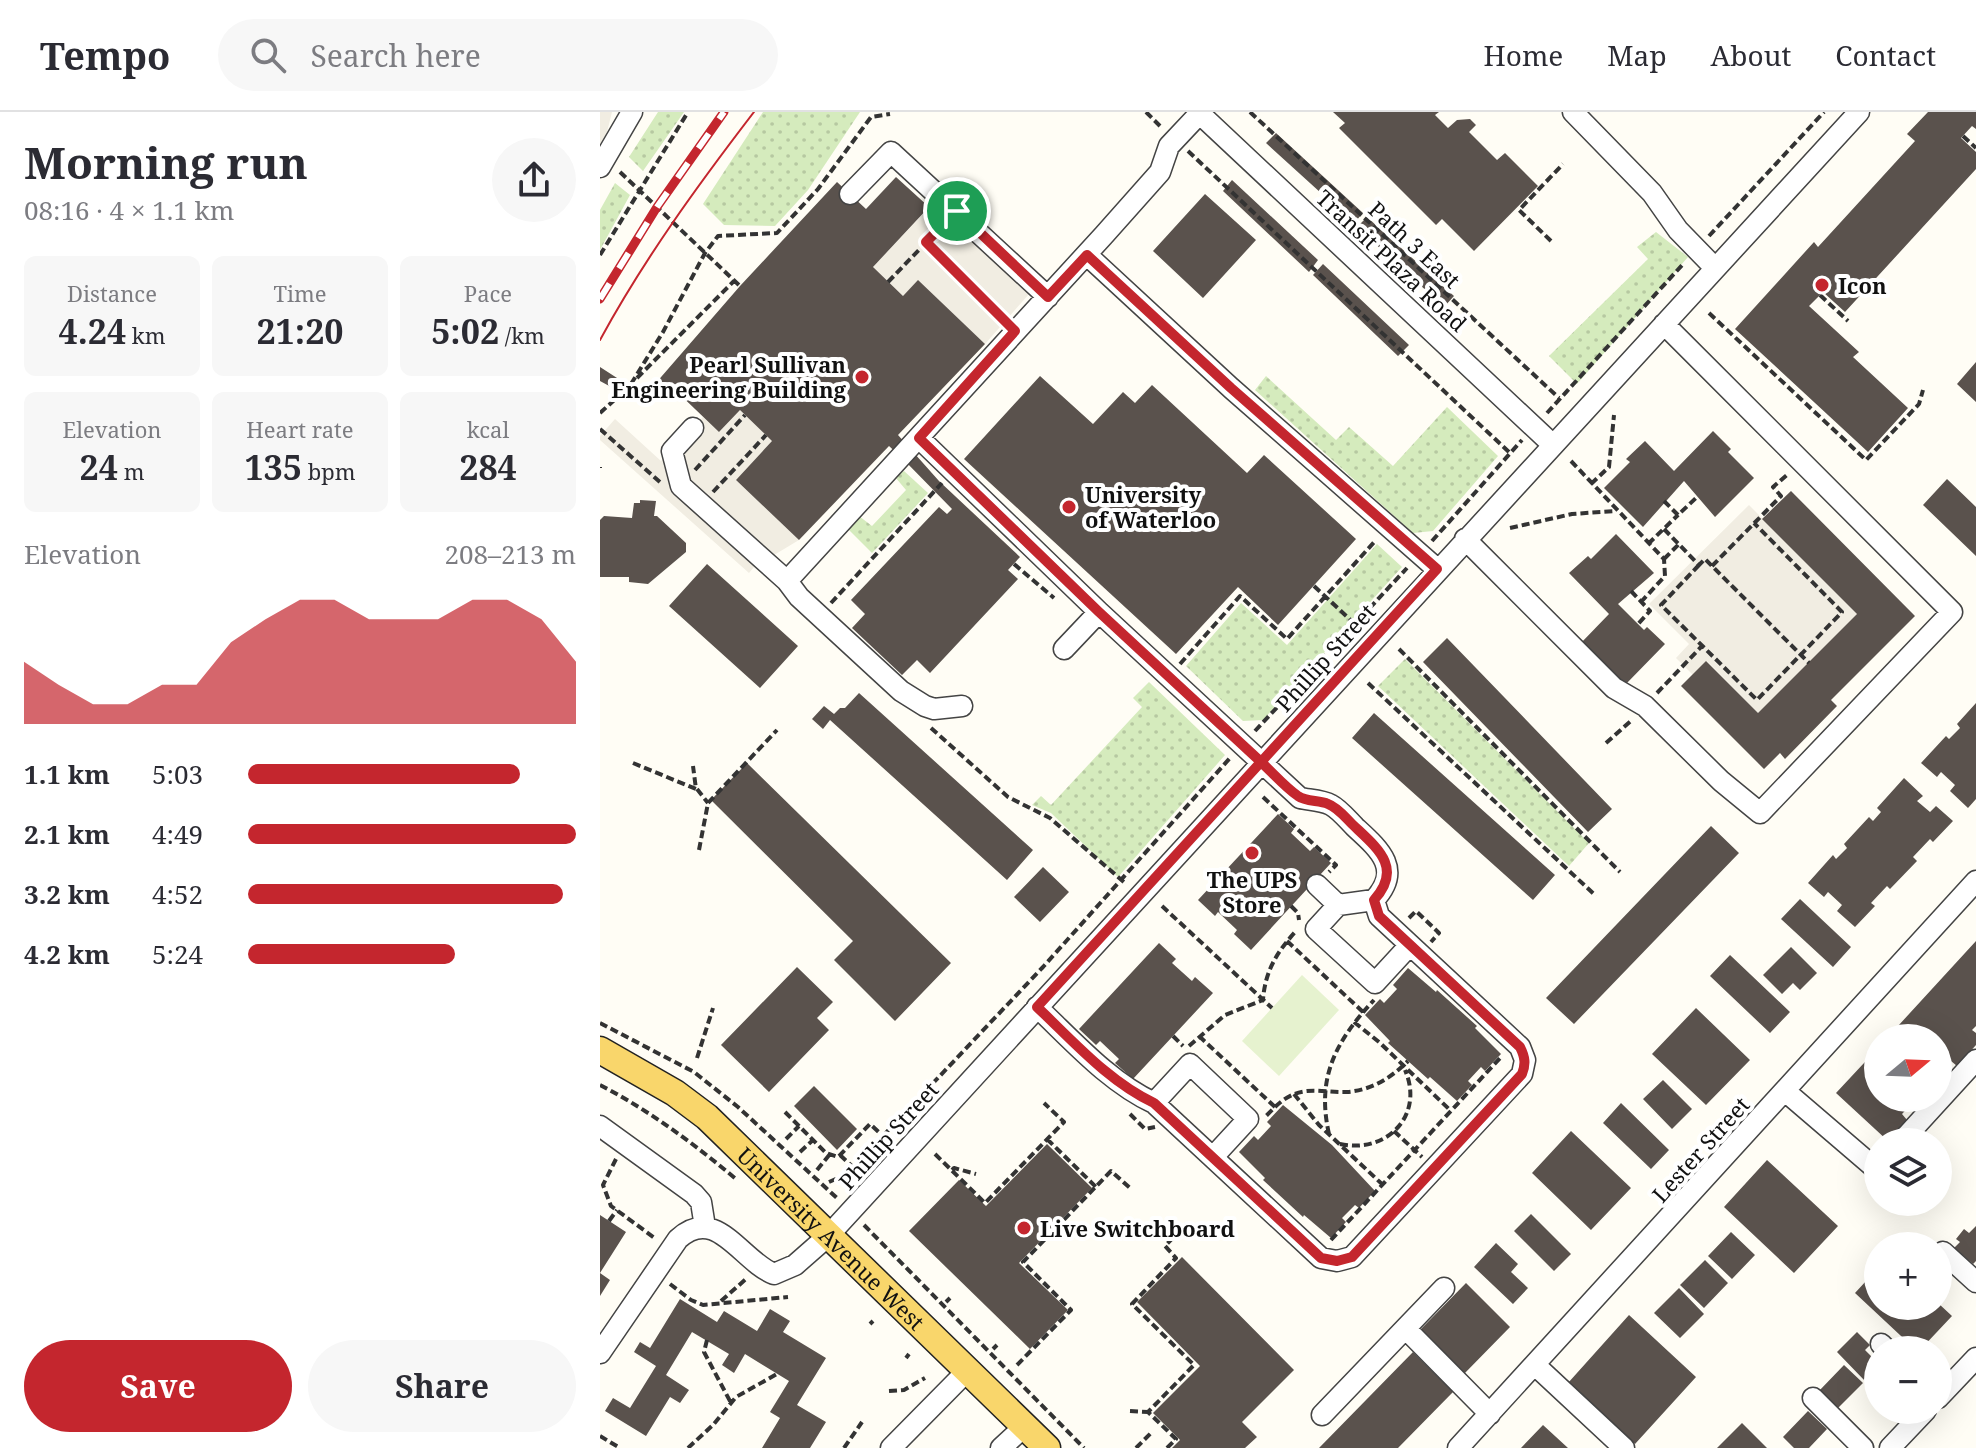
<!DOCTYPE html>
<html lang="en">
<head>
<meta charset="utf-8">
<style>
  body { margin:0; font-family:"Noto Serif",serif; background:#f7f7f7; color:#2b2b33; height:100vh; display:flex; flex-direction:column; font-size:30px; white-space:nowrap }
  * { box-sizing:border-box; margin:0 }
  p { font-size:26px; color:#7c7c81 }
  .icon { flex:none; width:44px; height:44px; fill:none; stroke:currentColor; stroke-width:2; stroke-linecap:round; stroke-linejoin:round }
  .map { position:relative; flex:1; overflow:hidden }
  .details { display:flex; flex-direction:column; background:#fff; width:600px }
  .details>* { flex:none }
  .needle { width:52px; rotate:71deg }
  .fabs { position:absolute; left:1264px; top:912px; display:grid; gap:16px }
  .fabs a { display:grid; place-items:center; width:88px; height:88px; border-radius:50%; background:#fff; box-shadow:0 8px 32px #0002; font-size:40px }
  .pin { position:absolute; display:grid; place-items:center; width:68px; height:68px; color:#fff; margin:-34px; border:4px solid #fff; border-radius:50%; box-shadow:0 2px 8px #0007 }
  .round { display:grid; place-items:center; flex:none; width:84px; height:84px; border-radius:42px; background:#f7f7f7 }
  .summary { display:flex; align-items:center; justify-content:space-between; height:136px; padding:0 24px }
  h1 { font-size:44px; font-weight:700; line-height:60px }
  .figures { display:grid; grid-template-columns:repeat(3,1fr); gap:12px; height:136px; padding:8px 24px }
  .figures div { display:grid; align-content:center; border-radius:12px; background:#f7f7f7; text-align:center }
  .figures b { font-size:34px; font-weight:700 }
  .figures small { font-size:22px; font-weight:400 }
  .figures p { font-size:22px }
  .chart { height:224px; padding:16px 24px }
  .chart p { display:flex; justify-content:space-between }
  .chart svg { width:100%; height:144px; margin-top:8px; fill:#c4262e; opacity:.7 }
  .button { display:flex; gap:16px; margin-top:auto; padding:16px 24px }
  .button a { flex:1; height:92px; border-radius:48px; background:#c4262e; color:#fff; font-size:32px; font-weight:700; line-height:92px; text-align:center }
  .button a+a { background:#f7f7f7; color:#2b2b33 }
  ul { padding:0 24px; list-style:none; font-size:26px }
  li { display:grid; grid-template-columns:128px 96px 1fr; align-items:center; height:60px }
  li i { height:20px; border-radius:10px; background:#c4262e }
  header { display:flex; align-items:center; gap:48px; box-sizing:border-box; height:112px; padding:0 40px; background:#fff; border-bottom:2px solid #e1e1e2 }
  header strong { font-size:38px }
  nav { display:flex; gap:44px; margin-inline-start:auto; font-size:28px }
  .search { width:560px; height:72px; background:#f7f7f7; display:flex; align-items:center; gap:20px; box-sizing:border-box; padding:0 28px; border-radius:44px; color:#7c7c81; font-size:30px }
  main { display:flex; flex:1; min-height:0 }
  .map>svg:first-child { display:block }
</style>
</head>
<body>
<header>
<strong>Tempo</strong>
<div class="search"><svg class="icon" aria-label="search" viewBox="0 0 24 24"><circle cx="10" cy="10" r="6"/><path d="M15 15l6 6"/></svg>Search here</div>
<nav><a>Home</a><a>Map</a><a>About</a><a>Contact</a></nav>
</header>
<main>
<section class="details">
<div class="summary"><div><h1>Morning run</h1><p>08:16 · 4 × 1.1 km</p></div><a class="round"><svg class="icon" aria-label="share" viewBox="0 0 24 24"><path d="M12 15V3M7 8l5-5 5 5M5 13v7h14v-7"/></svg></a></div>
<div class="figures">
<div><p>Distance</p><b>4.24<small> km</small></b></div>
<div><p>Time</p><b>21:20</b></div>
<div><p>Pace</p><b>5:02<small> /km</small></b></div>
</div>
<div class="figures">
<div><p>Elevation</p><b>24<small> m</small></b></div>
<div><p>Heart rate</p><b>135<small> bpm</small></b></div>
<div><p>kcal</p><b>284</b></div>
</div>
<div class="chart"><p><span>Elevation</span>208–213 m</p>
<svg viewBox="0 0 160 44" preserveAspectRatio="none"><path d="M0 44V25L10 32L20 38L30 38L40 32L50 32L60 19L70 12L80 6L90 6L100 12L110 12L120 12L130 6L140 6L150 12L160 25V44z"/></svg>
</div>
<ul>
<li><b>1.1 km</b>5:03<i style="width:83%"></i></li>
<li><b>2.1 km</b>4:49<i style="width:100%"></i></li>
<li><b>3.2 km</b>4:52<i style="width:96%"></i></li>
<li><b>4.2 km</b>5:24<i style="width:63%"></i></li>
</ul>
<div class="button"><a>Save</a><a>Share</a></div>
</section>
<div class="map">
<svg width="1376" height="1336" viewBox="0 0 1376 1336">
  <defs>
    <pattern id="grass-dots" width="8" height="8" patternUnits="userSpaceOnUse" patternTransform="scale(2)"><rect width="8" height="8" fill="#d5ebbd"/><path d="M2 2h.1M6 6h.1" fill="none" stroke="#b6c8a1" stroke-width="1.8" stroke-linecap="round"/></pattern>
  </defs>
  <rect width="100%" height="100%" fill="#fffdf5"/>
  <path fill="url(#grass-dots)" d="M58 0H84L43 59 29 45Z
    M163 0H260L208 78 175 114 124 113 103 92Z
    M15 71 30 83 0 138V98Z
    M1056 120 1088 145 977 272 949 244 1048 147 1037 135Z
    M666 264 736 328 749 315 793 354 847 295 898 344 833 419 813 421 655 278Z
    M304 359 328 381 272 441 247 416 259 404 272 414 306 378 295 365Z
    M777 432 802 455 663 608 643 609 586 554 641 491 687 533Z
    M805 547 989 731 969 754 778 574Z
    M549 570 625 643 518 765 451 701 432 693 441 684 451 693 542 595 533 586Z"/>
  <path fill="#e6f2cf" d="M702 863 739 898 679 964 642 929Z"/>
  <path fill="#f1ede2" d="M0 0H12L6 24 0 32Z
    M340 84 437 173 385 232 318 169 303 184 273 155Z
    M140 298 172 329 136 368 199 428 154 455 149 461 0 328V324L15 307 61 349 103 305 119 320Z
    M1149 393 1257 502 1158 601 1107 549 1093 563 1076 546 1089 532 1049 492Z"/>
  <path fill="#5a524d" d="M733 0H839L835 3 848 16 857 8 870 7 876 13 869 20 897 48 905 41 938 74 874 139 842 107 836 113 739 16 745 11Z
    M1328 0H1376V17L1372 14 1361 26 1376 40V57L1245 200 1223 180 1209 194 1259 240 1253 245 1308 296 1268 340 1135 217 1214 130 1218 135 1315 29 1307 22Z
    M676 21 763 101 754 111 666 31Z
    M296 65 329 95 273 155 303 184 318 168 385 232 298 323 339 369 420 445 408 458 418 467 330 561 317 548 302 563 252 516 265 502 251 488 339 395 347 402 352 397 303 347 289 334 199 428 136 368 172 329 140 298 119 320 71 274 54 286 37 289 0 269V255L31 275 40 277 55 272 140 174 237 70 266 97Z
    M632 68 718 148 709 160 623 79Z
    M605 82 656 128 603 186 553 139Z
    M767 105 854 184 844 195 757 115Z
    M723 152 809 233 798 244 713 163Z
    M1376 250V290L1357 272Z
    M440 264 493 312 523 280 535 291 552 273 647 361 664 343 756 427 678 513 638 475 576 542 364 347Z
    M1113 319 1131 337 1128 340 1154 366 1115 405 1084 369 1043 415 1004 376 1030 350 1026 347 1045 329 1074 359Z
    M1347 367 1376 395V444L1323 393Z
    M1191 379 1315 504 1231 588 1237 594 1185 647 1180 641 1164 657 1081 574 1106 549 1158 601 1257 502 1162 407Z
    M40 388 56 389 54 404H57L86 431V440L48 472 29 470V465H0V408L4 404 32 406 34 391H40Z
    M1016 422 1054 461 1018 492 1044 518 1047 515 1065 532 1026 572 980 532 1009 502 969 461 988 444 991 447Z
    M107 452 198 534 160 576 69 494Z
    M847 526 1012 697 988 720 823 550Z
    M259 581 433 738 407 768 230 608 223 617 212 607 224 594 234 602 240 596H245Z
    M1376 591V687L1368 696 1350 679 1355 673 1341 660 1337 665 1321 651 1346 624 1349 627 1360 616 1357 612Z
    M774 601 955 763 933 788 752 626Z
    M147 651 351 851 295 909 234 848 253 829 111 688Z
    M1304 666 1323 684 1317 689 1330 700 1336 694 1353 709 1333 730 1330 727 1313 745 1317 749 1290 777 1287 774 1271 791 1275 794 1255 815 1237 799 1242 793 1228 780 1224 785 1208 771 1233 743 1236 747 1247 736 1244 732 1269 705 1273 709 1281 700 1277 696Z
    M678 702 694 717 691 721 710 739 714 735 731 751 651 838 634 822 637 818 618 800 615 804 598 788Z
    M1111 714 1139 741 974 912 946 886Z
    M443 755 469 780 440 810 414 785Z
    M1200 787 1251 835 1233 855 1181 807Z
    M1376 829V914L1372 918 1376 921V933L1357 954 1351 949 1338 963V926H1287Z
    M559 831 576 847 572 851 592 869 595 865 613 881 533 967 515 951 519 947 500 929 496 933 479 917Z
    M1191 835 1217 861 1200 878 1193 871 1182 882 1163 863Z
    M1130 843 1190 900 1170 921 1110 864Z
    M197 855 233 890 217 906 229 918 169 980 121 933Z
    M808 856 836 880 837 878 877 914 875 916 901 942 885 959 881 955 868 969 872 973 857 989 830 965 828 967 788 931 790 929 765 903 780 887 784 891 797 877 793 873Z
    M1096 896 1150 948 1106 993 1052 942Z
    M1278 936V986H1317L1302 1002 1307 1008 1288 1029 1236 981Z
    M1063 968 1092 997 1072 1017 1043 987Z
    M214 974 257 1017 237 1038 194 994Z
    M1021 991 1069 1038 1051 1057 1003 1011Z
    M683 993 732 1033 775 1079 759 1096 755 1093 742 1106 746 1110 731 1126 704 1103 703 1105 663 1068 665 1066 639 1040 654 1024 658 1028 671 1014 667 1010Z
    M971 1019 1031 1076 991 1118 932 1061Z
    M447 1032 492 1076 419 1151 468 1198 430 1237 309 1119 359 1068 386 1094Z
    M1167 1048 1238 1114 1194 1161 1124 1095Z
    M931 1102 971 1142 954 1159 914 1119Z
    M0 1103 26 1120 0 1161Z
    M1376 1114V1149L1373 1152 1354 1136 1360 1130 1356 1127 1364 1117 1369 1121Z
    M1131 1120 1155 1143 1132 1167 1108 1144Z
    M896 1131 918 1152 911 1160 928 1176 913 1192 874 1155Z
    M582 1145 694 1258 642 1310 657 1325 645 1336H572L580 1328 553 1301 600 1254 537 1190Z
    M1105 1148 1128 1171 1104 1196 1080 1173Z
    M1278 1156V1194H1338V1191L1352 1204 1320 1238H1316L1255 1181Z
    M0 1161 10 1168 0 1184Z
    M866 1171 910 1215 863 1263 819 1219Z
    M1079 1176 1104 1202 1080 1226 1054 1201Z
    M80 1187 117 1210 124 1199 157 1219 170 1197 190 1209 183 1220 226 1246 197 1293 226 1310 210 1336H162L180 1306 170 1300 189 1269 145 1242 134 1261 122 1253 129 1242 92 1220 66 1263 89 1278 80 1291 70 1285 46 1324 5 1299 13 1286 30 1296 56 1254 34 1240 40 1230 50 1236Z
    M1029 1203 1096 1265 1035 1332 968 1271Z
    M1257 1220 1270 1233 1265 1238 1278 1251V1256L1265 1269 1237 1240Z
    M813 1240 853 1280 798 1336H719Z
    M1244 1253 1263 1271 1236 1298 1218 1280Z
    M1208 1299 1227 1317 1209 1336H1194L1183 1325Z
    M1142 1311 1167 1336H1117Z
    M943 1313 968 1336H921Z"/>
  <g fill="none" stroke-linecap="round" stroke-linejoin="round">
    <g stroke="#444" stroke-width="23">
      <path id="minor" d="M598 0 953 333
        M973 0 1052 81 1078 118 1115 156
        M0 55 32 0
        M250 82 291 40 448 185
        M487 143 631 276 837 457
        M93 316 72 339 81 374 187 469 199 485 301 579 325 594 334 597 362 594
        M319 326 499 500 700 686C709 688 722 688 731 693 739 697 748 708 755 715 779 737 803 757 774 788L738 793 716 817 775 871 810 833
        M865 427 1014 576 1045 594 1121 669 1160 701 1352 500 1064 212
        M187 469 504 123 560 60 569 34 601 0
        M464 537 499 500
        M717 773 738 793
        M437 895C473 929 509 970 554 991L721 1146 737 1149 752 1145 922 962 925 948 920 935 779 804 774 788
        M1185 979 1276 1057 1278 1055
        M554 991 590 952 648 1007 613 1045
        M0 1014 94 1082 101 1090 105 1115
        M1301 1030 1376 948
        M1343 1140 1376 1170
        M806 1217 890 1302
        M1281 1232 1287 1238
        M0 1241 78 1127C116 1092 141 1149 174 1162L195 1153 228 1124 1259 0
        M935 1253 1024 1336
        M1213 1286 1263 1336
        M1338 1286 1376 1246
        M722 1303 844 1176
        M291 1336 368 1258
        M401 1336 425 1314
        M858 1336 1376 769
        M1290 1336 1326 1298"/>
    </g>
    <g stroke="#222" stroke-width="29">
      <g id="major">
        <path id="s1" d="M0 938 75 981 107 1005 447 1336"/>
      </g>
    </g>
    <path stroke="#333" stroke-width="4" stroke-dasharray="8 4" stroke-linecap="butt" d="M546 0 560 14
      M650 0 959 286
      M1363 24 1376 36
      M588 39 910 341
      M20 60 140 174
      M1109 124 1224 0
      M951 129 919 98 963 52
      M326 130 404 208
      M0 143 88 0
      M288 170 342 114
      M1220 183 1248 209
      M1109 201 1266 348 1319 292 1323 278
      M37 266 134 169
      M31 272 63 220 105 141 118 124 177 121 218 77 271 5 290 2
      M0 301 31 273
      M947 301 1084 151
      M0 317 61 371
      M971 349 1064 447 1065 464 1041 490
      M0 355V356
      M95 358 145 303
      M991 372 1009 355 1014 303
      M113 380 166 323
      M1064 389 1078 403 1098 384
      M910 416 972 402 1015 399
      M1064 417 1099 453 1105 447 1209 551
      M832 429 922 328
      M1048 432 1078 403
      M1064 447 1079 432
      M414 452 454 486
      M1099 453 1061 493 1157 588 1242 500 1154 411
      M1112 454 1181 384 1173 375 1188 362
      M714 474 756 513
      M1031 479 1050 499 1038 512
      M231 491 342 371
      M799 537 1020 760
      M580 552 640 484 687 527 776 428
      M768 571 996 784
      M1057 581 1102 534
      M331 616 408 685 450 706 525 771
      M655 619 807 456
      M1006 631 1032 608
      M33 651 96 677 93 654
      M97 677 108 691
      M663 685 736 753 729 760
      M99 738 108 691 177 618
      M562 794 672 896
      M691 794 698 801 699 808
      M809 806 816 799 839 821 831 830
      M687 829 763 900
      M754 910 779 930 851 999
      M0 911 94 960 138 995 238 1087
      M573 924 583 934
      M599 924 675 995 665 1005
      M589 934 625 903 663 888C665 859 677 840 696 819
      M97 946 113 896
      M0 973C50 999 93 1031 136 1067
      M694 982 719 1013 783 1073
      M675 995C700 971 718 981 747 980 772 978 791 966 808 949
      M185 1000 226 1041 238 1045 270 1012 283 1024
      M530 1002 545 1017 555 1015
      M794 1019 822 1045
      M729 1022C716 965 736 929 774 888
      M186 1027 199 1014
      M447 1027 496 1075
      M740 1032C786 1042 825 1004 805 958
      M200 1040 213 1028
      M335 1042 385 1091 464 1010 444 991
      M240 1043 253 1055
      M16 1047 3 1073 11 1094 56 1127
      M217 1058 230 1042
      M352 1058 354 1056 376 1062
      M229 1070 247 1062 443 855 630 646
      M9 1109 17 1098
      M264 1113 484 1336
      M731 1128 902 944
      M70 1172 91 1188 103 1193 188 1185
      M121 1189 146 1167
      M346 1190 350 1186
      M270 1212 273 1209
      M107 1228 104 1240 131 1291
      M393 1237 397 1233
      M306 1246 309 1242
      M417 1253 471 1198 423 1150 511 1059 530 1076
      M289 1279 304 1278 325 1266
      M530 1299 548 1300
      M0 1324 20 1336
      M88 1336 113 1313 136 1285 177 1262
      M244 1336 262 1310
      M536 1336 552 1320
      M567 1336 576 1327 548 1300 594 1253 532 1192 576 1146 565 1134 586 1112"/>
    <use href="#minor" stroke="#fff" stroke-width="20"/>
    <use href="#major" stroke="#f9d66b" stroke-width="26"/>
    <path stroke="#c4262e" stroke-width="2" d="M122 3 124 0
      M0 228C44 147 98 73 154 0"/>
    <g stroke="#c4262e" stroke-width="9">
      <path id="rail" d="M0 187 57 95 124 0"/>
    </g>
    <use href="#rail" stroke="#fff" stroke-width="6" stroke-dasharray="18" stroke-linecap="butt"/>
  </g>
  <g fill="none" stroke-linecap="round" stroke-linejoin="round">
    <g stroke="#fff" stroke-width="16">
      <path id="route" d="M357 99 326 130 415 219 319 326 499 500 661 650 437 895C473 929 509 970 554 991L721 1146 737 1149 752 1145 922 962C926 952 925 945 920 935L779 804 774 788C804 755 776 735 752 712 745 705 737 695 728 692 719 688 706 690 698 684 685 675 673 661 661 650L837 457 631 276 487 143 448 185 357 99"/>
    </g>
    <use href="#route" stroke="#c4262e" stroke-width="10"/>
  </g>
  <g fill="#c4262e" stroke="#fff" stroke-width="3">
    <circle cx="1222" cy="173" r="8"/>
    <circle cx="262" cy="265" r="8"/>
    <circle cx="469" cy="395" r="8"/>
    <circle cx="652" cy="741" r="8"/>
    <circle cx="424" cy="1116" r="8"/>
  </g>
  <g text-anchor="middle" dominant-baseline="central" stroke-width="8" stroke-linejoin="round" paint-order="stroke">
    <g font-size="22" fill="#111" stroke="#fff">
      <text transform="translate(815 132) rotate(43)">Path 3 East</text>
      <text transform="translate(792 148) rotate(43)">Transit Plaza Road</text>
      <text transform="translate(725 545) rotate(-48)">Phillip Street</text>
      <text transform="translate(288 1023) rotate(-48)">Phillip Street</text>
      <text transform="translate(1100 1037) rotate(-48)">Lester Street</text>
      <text stroke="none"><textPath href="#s1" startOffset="300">University Avenue West</textPath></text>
    </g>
    <g font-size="22" font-weight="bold" fill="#111" stroke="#fff" text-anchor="start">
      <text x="1238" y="173">Icon</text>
      <text x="246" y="252" text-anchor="end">Pearl Sullivan<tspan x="246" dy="25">Engineering Building</tspan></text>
      <text x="485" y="382">University<tspan x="485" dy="25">of Waterloo</tspan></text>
      <text x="652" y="767" text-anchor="middle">The UPS<tspan x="652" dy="25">Store</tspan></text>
      <text x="440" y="1116">Live Switchboard</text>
    </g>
  </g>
</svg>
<div class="fabs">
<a><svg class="needle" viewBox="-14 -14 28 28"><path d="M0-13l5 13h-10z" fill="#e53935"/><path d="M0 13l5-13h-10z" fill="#7c7c81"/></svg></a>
<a><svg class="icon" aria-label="layers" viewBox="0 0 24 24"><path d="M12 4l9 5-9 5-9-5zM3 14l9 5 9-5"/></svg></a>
<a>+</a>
<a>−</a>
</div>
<div class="pin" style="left:357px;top:99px;background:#1e9e55"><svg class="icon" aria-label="arrive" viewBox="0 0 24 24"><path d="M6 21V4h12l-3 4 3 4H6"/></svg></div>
</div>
</main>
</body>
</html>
